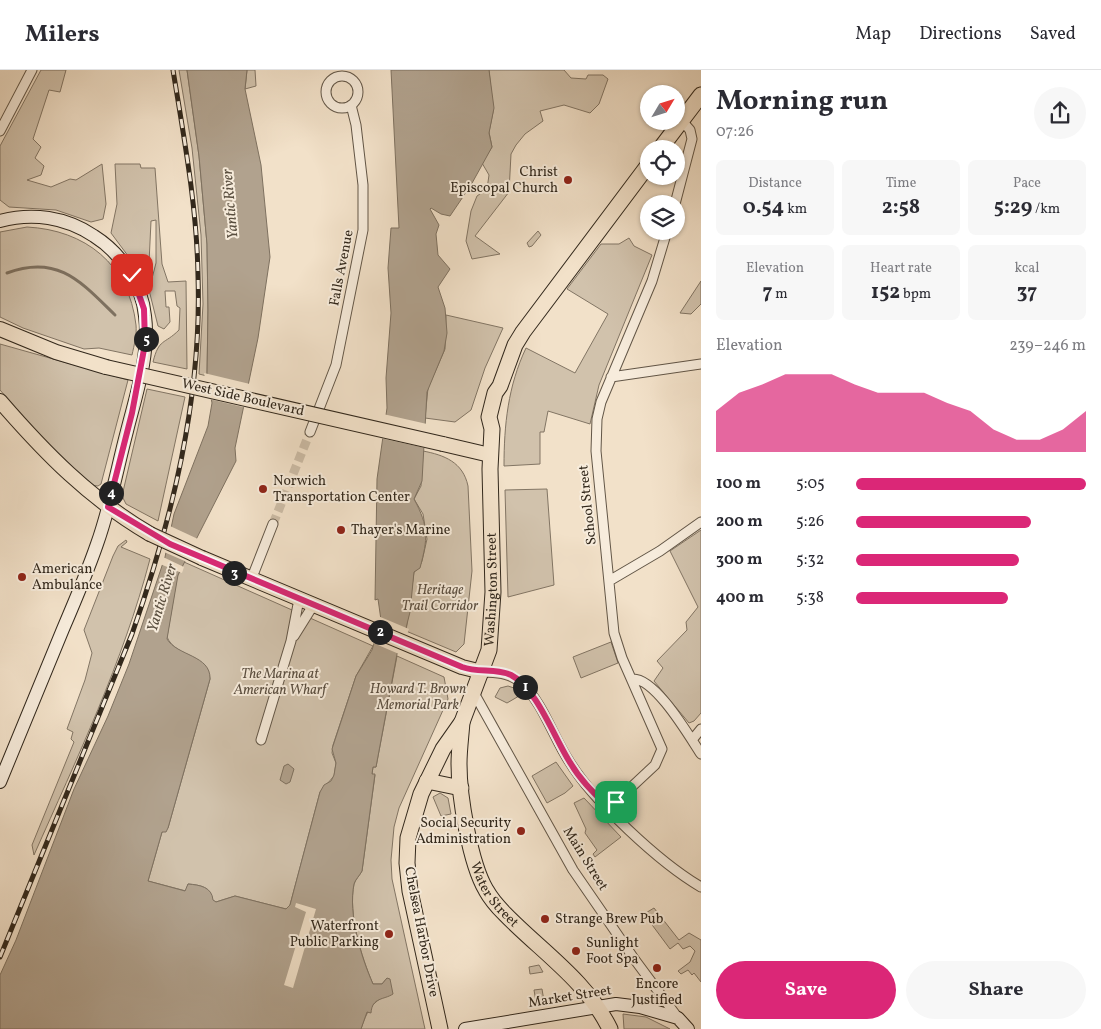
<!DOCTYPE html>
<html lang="en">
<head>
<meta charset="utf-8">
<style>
  body { margin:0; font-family:Vollkorn,serif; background:#f7f7f7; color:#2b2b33; height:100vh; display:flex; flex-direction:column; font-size:19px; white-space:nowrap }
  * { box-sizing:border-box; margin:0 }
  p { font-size:16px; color:#7c7c81 }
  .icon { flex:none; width:28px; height:28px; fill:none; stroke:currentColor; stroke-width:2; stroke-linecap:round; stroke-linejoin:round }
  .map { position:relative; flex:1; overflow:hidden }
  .drawer { display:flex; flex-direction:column; background:#fff; width:400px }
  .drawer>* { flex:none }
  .needle { width:32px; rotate:52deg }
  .tools { position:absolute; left:640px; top:15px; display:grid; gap:10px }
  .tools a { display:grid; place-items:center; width:45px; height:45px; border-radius:50%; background:#fff; box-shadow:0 1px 4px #0004; font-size:25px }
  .pin { position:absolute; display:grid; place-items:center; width:42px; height:42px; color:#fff; margin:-21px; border-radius:10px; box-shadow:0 2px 8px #0006 }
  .km { position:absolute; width:25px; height:25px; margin:-12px; border-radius:50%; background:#222; color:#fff; font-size:14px; line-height:25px; text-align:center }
  .round { display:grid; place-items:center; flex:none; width:52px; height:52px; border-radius:26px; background:#f7f7f7 }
  .overview { display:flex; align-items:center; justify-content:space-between; height:85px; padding:0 15px }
  h1 { font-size:28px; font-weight:700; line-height:38px }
  .figures { display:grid; grid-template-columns:repeat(3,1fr); gap:8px; height:85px; padding:5px 15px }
  .figures div { display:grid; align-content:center; border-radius:8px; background:#f7f7f7; text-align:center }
  .figures b { font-size:21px; font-weight:700 }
  .figures small { font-size:14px; font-weight:400 }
  .figures p { font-size:14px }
  .chart { height:140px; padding:10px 15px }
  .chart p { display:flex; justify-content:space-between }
  .chart svg { width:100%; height:90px; margin-top:5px; fill:#db2777; opacity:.7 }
  .button { display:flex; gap:10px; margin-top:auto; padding:10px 15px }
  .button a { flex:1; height:58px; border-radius:30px; background:#db2777; color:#fff; font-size:20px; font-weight:700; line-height:58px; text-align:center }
  .button a+a { background:#f7f7f7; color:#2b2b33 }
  ul { padding:0 15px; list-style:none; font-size:16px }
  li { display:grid; grid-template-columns:80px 60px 1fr; align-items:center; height:38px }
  li i { height:12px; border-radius:6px; background:#db2777 }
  header { display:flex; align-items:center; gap:30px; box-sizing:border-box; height:70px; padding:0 25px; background:#fff; border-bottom:1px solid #e1e1e2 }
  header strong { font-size:24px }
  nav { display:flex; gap:28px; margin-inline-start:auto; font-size:18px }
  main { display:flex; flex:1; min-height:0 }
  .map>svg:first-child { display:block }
</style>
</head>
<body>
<header>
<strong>Milers</strong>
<nav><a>Map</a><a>Directions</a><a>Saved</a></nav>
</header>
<main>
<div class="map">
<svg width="701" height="959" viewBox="0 0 701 959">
  <rect width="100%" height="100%" fill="#f2e1c9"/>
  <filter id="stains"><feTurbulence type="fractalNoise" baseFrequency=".004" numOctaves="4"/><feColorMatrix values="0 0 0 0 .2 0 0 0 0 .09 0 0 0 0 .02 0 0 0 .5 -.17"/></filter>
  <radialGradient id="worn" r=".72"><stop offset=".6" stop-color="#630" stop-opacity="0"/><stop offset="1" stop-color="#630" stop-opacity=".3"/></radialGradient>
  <path fill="#d1c2ac" stroke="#827564" d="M41 0H66L60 22 49 20 33 69 41 77 35 88 44 96 41 105 27 110 51 117 70 109 76 110 102 94 106 134 103 149 91 152 56 140 9 137 0 130V76Z
    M179 0H187L199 86 207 174 208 240 207 306 199 304 203 234 201 165 192 78Z
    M247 0H255L256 16 245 19Z
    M489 0H564L571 8 586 9 588 5H603L608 9 599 34 590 43 564 35 540 41 543 51 525 64 516 75 511 84 509 122 475 166 500 184 472 189 466 171 471 141 477 126 487 119 489 105 482 93 492 77 489 62 493 42Z
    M115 94H140L141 98H155L162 194 168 212 186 211 187 299 153 292C159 268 164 275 179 260L180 238 177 236 175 221H165L166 237H169L170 252 164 259 158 256 149 220 156 193V150L151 151 149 193 145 201 140 202 111 163 117 134Z
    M27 157C85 160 129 194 136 255 137 264 134 276 132 285L99 278 84 279 23 258 0 247V162Z
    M538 161 541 165 532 176 529 177 527 173Z
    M629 168 634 176 652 185 599 315 590 354 548 341 544 362H540V394L504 396C504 355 508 316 526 278L575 303 608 244 567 219 601 174H619Z
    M701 211V234L691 244 680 243Z
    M446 245 503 258 485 298 471 340 455 352 425 348 428 318 445 279Z
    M0 274 128 310 101 414 98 416 90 415 46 373 0 320Z
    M147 319 185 327 158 451 126 434 122 426Z
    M423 381C444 385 463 392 468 416L472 501 464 574 456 582 406 561 414 502 419 498 422 491 427 469 423 444 414 429 421 416Z
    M547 419 554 515 508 527 505 420Z
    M701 460V643L694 651 689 653 654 611 663 598 657 591 687 560 686 552 698 537 670 481Z
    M126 470 127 472 121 477 150 489C123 592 77 688 34 785L32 775 74 672 71 669 73 662 67 659 85 610 92 583 84 560 113 486 118 476Z
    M184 492 373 576 356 606 333 675 332 683 336 693 334 706 320 722 290 835 286 839 235 826 216 832 212 830C212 817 200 815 188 814L186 821 148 811 162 762 168 758 210 609C208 583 176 588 167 567L177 507Z
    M611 572 618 593 581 608 573 587Z
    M397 586 444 607 448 629 399 738 394 757 391 790 392 809 425 959H361C366 943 372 930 389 925L387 908 382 914H373C361 886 348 844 354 814 355 810 360 805 362 801L375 705 372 704 373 697H376Z
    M508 616 514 618 519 626 507 633 495 627 500 618Z
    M556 692 573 716 565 723 547 733 532 706Z
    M440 723 448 728 451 744 441 746 433 727Z
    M584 728 621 767 595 787 593 784 597 780 585 763 586 759 574 733Z
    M654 838 679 870 689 863 701 870V912L694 903 692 905 688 900 681 904 678 901 690 892 695 881 690 876 683 879 678 873 670 879 644 844Z
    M539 895 543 902 530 904 529 897Z
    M542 919 544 931 536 932 534 920Z
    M623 944 646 947 670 959H624Z"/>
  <path fill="#b1a28e" stroke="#7e7160" d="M187 0H247L245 19 261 95 270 187 258 268 235 378 236 391 178 505 167 569C177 586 211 585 210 609L168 758 166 762H162L148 811 185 821 188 814C200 815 212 817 213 830L216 832 235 826 286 839 290 835 320 722 324 715 331 711 334 705 336 693 332 679 356 606 372 580 381 550 378 529 375 530 377 409 387 338 386 308 391 243 388 198 391 158H399L391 0H489L494 38 489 63 492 77 471 115 450 146 441 144 431 138 430 139 439 155 436 164 438 185 450 199 438 217 445 238 447 263 444 281 427 322 422 411 414 429C429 457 428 468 420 498L414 502 410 542 405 562 397 584 376 697H373L372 704H375L362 801C360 805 355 810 354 814 348 844 361 887 373 914H382L387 908 390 909 393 924C384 930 372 927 371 943L367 942 361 959H0V905L16 870 74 719 108 646 129 594 165 487 174 444 208 356 212 333 207 306 208 240 207 174 199 86Z
    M288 694 294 699 290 712 286 714 280 710 284 696Z"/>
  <path fill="#f2e1c9" d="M204 303 250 314 247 338 209 329Z
    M383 344 427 354 425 378 380 368Z
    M170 456 198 469 187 492 164 482Z
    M163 487 184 497 182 503 160 494Z
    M378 546 409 559 399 584 371 572Z
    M296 833 316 839 293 918 284 915 306 842 295 837Z"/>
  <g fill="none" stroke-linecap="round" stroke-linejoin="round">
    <path stroke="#7e7160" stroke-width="3" d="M7 203C58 184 81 212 115 245"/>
    <path stroke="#ccbca6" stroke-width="9" stroke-dasharray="9 4.5" stroke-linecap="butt" d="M273 454 310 362"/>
    <g stroke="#625647" stroke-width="11">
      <path id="street" d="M326 22a16 16 0 1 1 32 0a16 16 0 1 1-32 0Z
        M0 61 32 0
        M675 134 692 69 690 60 682 51
        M611 307 701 294
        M310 362 336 295 363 160V115L356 55 351 35
        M251 510 273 454
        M609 511 660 481 701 452
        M294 566 314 534
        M482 602C497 603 509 602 521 613 543 632 553 667 569 691 593 731 660 793 701 817
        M632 609C655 607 689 666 701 684
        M474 623 573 800 635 890 678 948
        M261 670 291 571 299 529
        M692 670 701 659
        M609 738 655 695 662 679 622 588 614 563 596 381 597 349 601 332 652 211 667 161"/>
    </g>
    <g stroke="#32281c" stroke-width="14">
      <path id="secondary" d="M0 151C32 142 66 147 94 166 121 183 142 214 145 246 150 284 136 325 127 361 117 399 110 438 97 474 87 503 75 531 63 559 42 610 21 661 0 712
        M465 959 616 934 640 937 678 948 688 959"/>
    </g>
    <g stroke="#32281c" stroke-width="16">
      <path id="primary" d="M0 259 56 282 106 297
        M0 331C45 383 90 429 150 464
        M443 374 490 385
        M202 488 462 597 482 602"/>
    </g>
    <g stroke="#32281c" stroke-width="17">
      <g id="highway">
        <path d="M660 79 701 25"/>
        <path id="s1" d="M462 652C461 666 459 680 459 694 459 726 470 793 486 820 491 829 498 837 505 844 542 882 586 910 610 959"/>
        <path d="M427 711 461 718"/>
        <path id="s2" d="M440 959 410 821 407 793 408 768 421 724 443 679 462 652 489 580 493 522 490 399 492 359 489 347 495 323 500 316 515 275 523 262 649 94"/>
      </g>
    </g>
    <use href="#street" stroke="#f7ecdc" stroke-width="9"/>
    <use href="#secondary" stroke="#f7ecdc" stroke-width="12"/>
    <use href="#primary" stroke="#f2e1c9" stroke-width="14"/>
    <use href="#highway" stroke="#f2e1c9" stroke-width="15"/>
    <g stroke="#32281c" stroke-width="5">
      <path id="rail" d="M0 887 132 564C172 450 202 328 198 206 197 137 184 68 173 0"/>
    </g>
    <use href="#rail" stroke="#f7ecdc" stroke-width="3" stroke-dasharray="9" stroke-linecap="butt"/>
    <g stroke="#32281c" stroke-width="16" stroke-linecap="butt">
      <path id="primary-bridge" d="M106 297 443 374
        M150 464 202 488"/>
    </g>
    <use href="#primary-bridge" stroke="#f2e1c9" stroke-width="14"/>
  </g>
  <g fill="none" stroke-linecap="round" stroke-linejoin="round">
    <g stroke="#fff" stroke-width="10">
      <path id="route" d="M132 205 144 239 145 274 132 343 108 437 170 474 462 597C478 603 496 598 511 605 537 618 555 670 571 694 581 711 595 724 609 738L616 732"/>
    </g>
    <use href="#route" stroke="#db2777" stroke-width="6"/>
  </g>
  <g fill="#8f2418" stroke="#f7ecdc" stroke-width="2">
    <circle cx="568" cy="110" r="5"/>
    <circle cx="263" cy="419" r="5"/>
    <circle cx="341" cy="460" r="5"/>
    <circle cx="22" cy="507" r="5"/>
    <circle cx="521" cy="761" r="5"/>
    <circle cx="545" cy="849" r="5"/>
    <circle cx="389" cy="864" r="5"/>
    <circle cx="576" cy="881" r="5"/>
    <circle cx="657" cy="898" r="5"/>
  </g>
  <g text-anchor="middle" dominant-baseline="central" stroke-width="4" stroke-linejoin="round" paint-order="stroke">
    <g font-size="14" fill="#32281c" stroke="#f7ecdc" text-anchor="start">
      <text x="558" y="102" text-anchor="end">Christ<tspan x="558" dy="16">Episcopal Church</tspan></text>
      <text x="273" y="411">Norwich<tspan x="273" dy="16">Transportation Center</tspan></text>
      <text x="351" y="460">Thayer's Marine</text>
      <text x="32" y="499">American<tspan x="32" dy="16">Ambulance</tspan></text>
      <text x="511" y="753" text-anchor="end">Social Security<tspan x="511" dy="16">Administration</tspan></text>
      <text x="555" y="849">Strange Brew Pub</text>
      <text x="379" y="856" text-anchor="end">Waterfront<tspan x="379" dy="16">Public Parking</tspan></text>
      <text x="586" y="873">Sunlight<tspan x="586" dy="16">Foot Spa</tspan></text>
      <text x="657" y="914" text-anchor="middle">Encore<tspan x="657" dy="16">Justified</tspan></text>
    </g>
    <g font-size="14" fill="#32281c" stroke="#f7ecdc">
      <text transform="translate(342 198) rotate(-79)">Falls Avenue</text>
      <text transform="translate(243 328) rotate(13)">West Side Boulevard</text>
      <text transform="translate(588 435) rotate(-96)">School Street</text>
      <text stroke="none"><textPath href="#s2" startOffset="461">Washington Street</textPath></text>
      <text transform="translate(585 789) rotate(58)">Main Street</text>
      <text stroke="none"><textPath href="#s1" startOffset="180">Water Street</textPath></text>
      <text transform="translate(421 862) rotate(79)">Chelsea Harbor Drive</text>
      <text transform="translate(570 927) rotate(-9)">Market Street</text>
    </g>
    <g font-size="14" font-style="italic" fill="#5a4e40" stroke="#f7ecdc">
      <text x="440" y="520">Heritage<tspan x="440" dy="16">Trail Corridor</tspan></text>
      <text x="280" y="604">The Marina at<tspan x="280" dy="16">American Wharf</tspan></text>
      <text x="418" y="619">Howard T. Brown<tspan x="418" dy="16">Memorial Park</tspan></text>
    </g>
    <g font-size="15" font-style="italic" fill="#584d3e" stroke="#f7ecdc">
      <text transform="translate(231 134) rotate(-95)">Yantic River</text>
      <text transform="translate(163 528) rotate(-73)">Yantic River</text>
    </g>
  </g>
  <rect width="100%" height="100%" filter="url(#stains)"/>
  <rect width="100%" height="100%" fill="url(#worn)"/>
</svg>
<div class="tools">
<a><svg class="needle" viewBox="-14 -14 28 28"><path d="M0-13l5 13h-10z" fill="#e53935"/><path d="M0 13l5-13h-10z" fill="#7c7c81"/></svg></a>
<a><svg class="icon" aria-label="locate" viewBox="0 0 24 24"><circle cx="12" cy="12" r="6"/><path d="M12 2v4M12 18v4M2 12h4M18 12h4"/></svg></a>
<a><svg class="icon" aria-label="layers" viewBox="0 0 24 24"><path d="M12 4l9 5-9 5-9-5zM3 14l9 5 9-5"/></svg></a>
</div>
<div class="pin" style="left:616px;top:732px;background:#1e9e55"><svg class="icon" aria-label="arrive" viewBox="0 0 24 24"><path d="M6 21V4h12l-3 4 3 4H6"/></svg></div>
<div class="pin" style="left:132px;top:205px;background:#d93025"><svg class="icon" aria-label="check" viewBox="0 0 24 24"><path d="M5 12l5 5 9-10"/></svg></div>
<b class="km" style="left:525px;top:617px">1</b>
<b class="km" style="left:380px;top:562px">2</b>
<b class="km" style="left:234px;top:503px">3</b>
<b class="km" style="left:111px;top:423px">4</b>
<b class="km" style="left:146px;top:269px">5</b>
</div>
<section class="drawer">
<div class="overview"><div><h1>Morning run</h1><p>07:26</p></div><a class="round"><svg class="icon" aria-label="share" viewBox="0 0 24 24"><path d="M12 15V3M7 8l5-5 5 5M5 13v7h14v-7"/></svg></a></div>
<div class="figures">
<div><p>Distance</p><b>0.54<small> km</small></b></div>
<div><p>Time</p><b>2:58</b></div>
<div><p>Pace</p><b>5:29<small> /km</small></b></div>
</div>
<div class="figures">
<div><p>Elevation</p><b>7<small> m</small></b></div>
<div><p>Heart rate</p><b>152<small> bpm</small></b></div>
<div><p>kcal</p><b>37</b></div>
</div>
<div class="chart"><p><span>Elevation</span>239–246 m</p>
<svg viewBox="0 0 160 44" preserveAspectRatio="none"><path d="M0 44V24L10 15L20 11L30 6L40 6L50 6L60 11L70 15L80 15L90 15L100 20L110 24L120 33L130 38L140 38L150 33L160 24V44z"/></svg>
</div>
<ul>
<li><b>100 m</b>5:05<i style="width:100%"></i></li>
<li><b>200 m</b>5:26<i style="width:76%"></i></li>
<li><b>300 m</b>5:32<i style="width:71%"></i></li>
<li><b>400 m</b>5:38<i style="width:66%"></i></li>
</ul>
<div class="button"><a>Save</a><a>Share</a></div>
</section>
</main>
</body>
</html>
